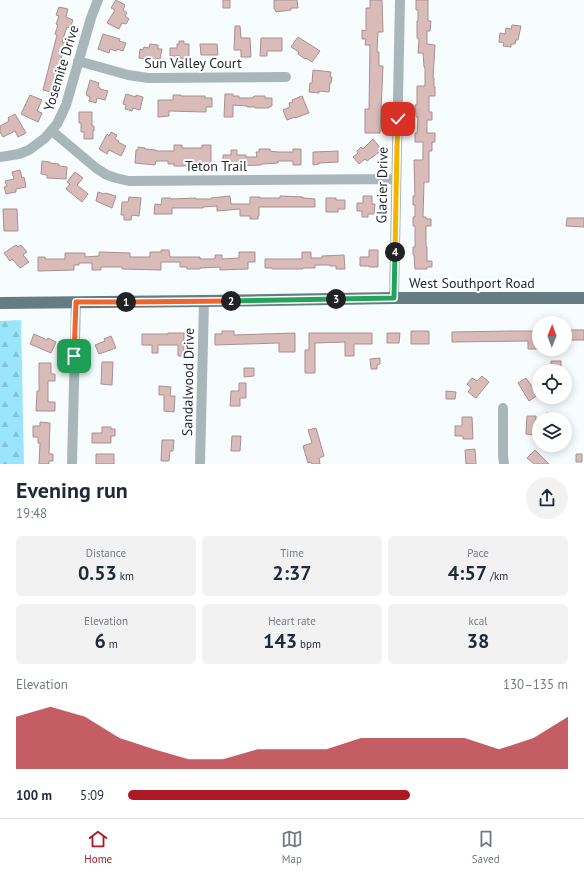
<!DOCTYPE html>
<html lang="en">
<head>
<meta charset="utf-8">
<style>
  body { margin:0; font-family:"PT Sans",sans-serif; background:#f2f2f3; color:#1f2937; height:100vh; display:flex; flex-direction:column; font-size:15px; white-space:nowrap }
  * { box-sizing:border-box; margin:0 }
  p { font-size:13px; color:#747a83 }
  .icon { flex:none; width:22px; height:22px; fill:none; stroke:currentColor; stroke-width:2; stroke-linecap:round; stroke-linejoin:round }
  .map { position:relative; height:464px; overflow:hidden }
  .side { display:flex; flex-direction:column; background:#fff; flex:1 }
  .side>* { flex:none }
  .needle { width:26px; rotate:1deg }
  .fabs { position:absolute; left:532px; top:316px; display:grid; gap:8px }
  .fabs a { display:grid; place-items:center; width:40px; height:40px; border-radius:50%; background:#fff; box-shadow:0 2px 10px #0003; font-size:20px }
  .pin { position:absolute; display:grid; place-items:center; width:34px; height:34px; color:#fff; margin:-17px; border-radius:8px; box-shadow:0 2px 6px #0006 }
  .km { position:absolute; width:20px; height:20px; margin:-10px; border-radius:50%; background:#222; color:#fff; font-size:11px; line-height:20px; text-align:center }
  .round { display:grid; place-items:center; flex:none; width:42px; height:42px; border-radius:21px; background:#f2f2f3 }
  .overview { display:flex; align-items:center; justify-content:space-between; height:68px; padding:0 16px }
  h1 { font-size:22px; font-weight:700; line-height:30px }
  .metrics { display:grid; grid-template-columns:repeat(3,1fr); gap:6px; height:68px; padding:4px 16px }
  .metrics div { display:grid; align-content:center; border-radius:6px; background:#f2f2f3; text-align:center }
  .metrics b { font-size:20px; font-weight:700 }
  .metrics small { font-size:11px; font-weight:400 }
  .metrics p { font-size:11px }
  .chart { height:112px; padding:8px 16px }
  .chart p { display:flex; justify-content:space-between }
  .chart svg { width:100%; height:72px; margin-top:4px; fill:#ad1925; opacity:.7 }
  ul { padding:0 16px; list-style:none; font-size:13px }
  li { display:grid; grid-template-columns:64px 48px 1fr; align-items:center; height:30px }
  li i { height:10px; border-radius:5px; background:#ad1925 }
  .tab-bar { display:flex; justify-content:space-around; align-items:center; height:56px; border-top:1px solid #e0e1e3; background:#fff; font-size:11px; color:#747a83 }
  .tab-bar a { display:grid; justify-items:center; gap:2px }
  .tab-bar .current { color:#ad1925 }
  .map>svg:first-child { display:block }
</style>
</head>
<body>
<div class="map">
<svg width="584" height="464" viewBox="0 0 584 464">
  <defs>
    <pattern id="forest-firs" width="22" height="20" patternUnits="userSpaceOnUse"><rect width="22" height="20" fill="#99e5fb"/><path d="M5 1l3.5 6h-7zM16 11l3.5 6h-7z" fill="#83c4d7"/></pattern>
  </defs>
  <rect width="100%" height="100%" fill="#f7fdfe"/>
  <path fill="url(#forest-firs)" d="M21 320 24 464H0V321Z"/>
  <path fill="#d9bcba" stroke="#aa8f8c" d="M116 0 125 5 123 10 127 13 125 16 129 19 126 24 122 23 119 29 107 23 115 10 111 8Z
    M223 0H230V8H223Z
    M274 0H297L298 8H291V10L276 12 275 9H274Z
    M370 0H382L383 32H378L377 52H379V66H383L380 133H365V109H369L370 45H365L366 39H362V30L366 31V8H370Z
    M416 0H428V21H431L430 31H427V44L435 45 433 78H434V87H435V96H429V112H432V120H427V133H435V142H432V151H429V182H424L423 217H426V219H431V226H426V247H427V261H432V267H427V269H415L414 255H413V247H415V226H413V217H415V205H413V196H415L414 160H423V142H415V133H417L418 117H416L415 105H417V86H425V68L424 67 423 53H418L419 39 417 38V21H418V10H416Z
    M59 7 68 9 66 17 73 20 70 28 67 27 62 42 66 43 55 77 57 78 55 86 53 85 51 92 43 90 57 35 55 34 58 25 56 24 59 16 56 15Z
    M512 25 521 26 518 40H516L515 44H511V47L503 46 504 43 499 42 500 33 505 34 506 28 511 29Z
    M235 26H240L241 38H250L251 57H241V50H234Z
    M103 34 120 39 119 41 126 43 123 51 117 49 116 51 110 49 109 53 98 49Z
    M298 37 320 51 312 62 306 58 305 59 298 54 299 52 291 47Z
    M261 38H282V51H267V56H260Z
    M179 41H184V44H189V59H180V56H170V48H177V44H179Z
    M150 44 158 45V49H162L160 59H156V60L139 58 140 49 143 50 144 47 149 48Z
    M200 44H217L218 55H201Z
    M313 70 331 72 330 77H332L331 83H330L329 92 319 91V93L309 92 310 83H312Z
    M90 80 99 83 98 87 100 88V89L108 91 105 100 97 98 96 103 89 101 90 97 86 95Z
    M126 94 136 97V95L143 97 140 110 133 108 132 111 125 109 126 105 123 104Z
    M225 94H233V96H239V98H253V97L255 96H265V98H272V106L269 107V108H255V107H247V106L233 105V117H224Z
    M30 95 42 100 37 111 42 113 38 122 21 114Z
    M173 95H181V96H205V98H212V107H206V112L169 111V116L158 117V100H173Z
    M302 96 309 113 295 118V117L287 120 283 110 290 107 289 103 293 102 292 100Z
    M79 112H92V126H94V131H93V139H84V132H81V123H79Z
    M15 114 26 133 18 137 15 131 3 137 0 132V126L9 121 8 118Z
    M111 132 117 135 115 139 119 141 118 142 126 146 121 156 109 150 107 154 99 149 107 134 109 136Z
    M373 139 382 150 367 161 365 159 359 164 353 157 358 153 357 151 361 147 363 149Z
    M174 145H182V148H202V145H211V163H197V166H174V164H168V161H156L155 165 135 163 136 150H138V147L145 148V149L156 150V151H174Z
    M259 149H270V151L278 152H293V149H301V165H293V161H278V163L262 164 261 165 236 166V164H223V155H231V150H237V155H246V157H257L256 152H259Z
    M338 151V162L319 163V164L313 165V152Z
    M42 161 50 162V163L59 164V166L67 167 66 179 47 178V175L41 174Z
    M20 170 22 178 24 177 26 187 16 189V192L6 194 4 187 7 186 5 181 14 179 12 172Z
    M75 172 83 178 77 185 88 194 82 202 66 189 70 184 67 182Z
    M98 192 104 194 105 193 116 196 112 208 96 201Z
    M230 196 231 204H250V197H260V198H280V196L303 197V198L315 199V207H259V216H258V219H250V216H240V209L217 211V206L203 207V208H172V214H154L155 204 161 205 162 198H171V199L196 198V199H211V198Z
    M363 196H372V204H375L374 214H368V217H362V211H357V203H363Z
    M129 197 141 198 139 216 132 215 131 220H124V215H121L122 202H128Z
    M326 198H336V200H345V209H338V212H326Z
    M3 209H17L18 231H4Z
    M567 218H584V227L566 226Z
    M16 245 18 247 21 245 27 252 23 255 29 262 20 268 12 259 10 261 4 253Z
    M161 250H169L170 257H200V259H215V255H222V259L239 258V252H255V262H248V269L220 270V267L200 268V269H187V267H180V262H161V270L122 269V267H101V270H92V263H79V265H74V270L38 271V257H45V259H65V253H85V257L99 256V252L130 253V257H150V252H161Z
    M369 250H378V267H369V266H360V257H369Z
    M302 252H311V258H322V256L344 255 345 269H336V266H330V265H315V268H303V269H272V268H265V259H302Z
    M566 330H584V340H566Z
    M222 331H234V335L295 333V352H279V343L215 345V334H222Z
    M411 331H429V344H411Z
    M511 331H539V349H528V341L452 342V332Z
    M168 333H184V356H178V345H158V353H152V345H142V334H168Z
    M309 333H372V344H354V356H345V342L315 343V373H305V350H309Z
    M387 333H400L399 343H387Z
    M34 334 47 340 48 338 56 342 51 353 30 344Z
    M111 336 116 348 99 354 95 345 105 341 104 339Z
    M380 358V364L377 365V369H371L370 359Z
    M551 361H561V366L551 367Z
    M102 362H113L112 385 101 384Z
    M39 363H51V374H55V381H48V402H55V411H36L37 391H39Z
    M244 368H254V376L244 377Z
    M482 376 489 382 476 398 468 392 471 388 467 384 472 378 477 381Z
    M526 378 538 395 529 401 518 383Z
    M239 383H246V398H240V406H230L231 391H239Z
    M159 386 171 387 170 396H175L174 412 164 411V395H159Z
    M446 391 456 392 455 399H446Z
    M546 413H555V419H547Z
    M527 416H536L535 435 526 434Z
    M462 417H472L473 439H463V436H455V426H462Z
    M40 422 50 423 49 454H53V461H49V464H39L40 443H38V437H33V426H40Z
    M102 427H111V429H115V436H111V443H92V433H102Z
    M316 428 324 456 319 458 320 464H312L311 462 308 463 303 446 312 443 308 430Z
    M232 436H241L240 451H231Z
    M162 440H174L173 451H170L169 461H161Z
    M475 449 476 464H466L465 450Z
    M535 450 549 464H534L527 458Z
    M96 454H114V464H96Z
    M576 454H582V462H576Z"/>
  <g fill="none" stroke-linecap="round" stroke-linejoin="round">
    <path stroke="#a9b6ba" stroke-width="10" d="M78 61 128 75 148 78 286 77
      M52 131 96 168 107 175 116 178 129 181 396 179
      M0 157 19 154 29 150 45 138 57 124 66 105 91 18 98 0
      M394 298 400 0
      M503 408V455L504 464
      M72 464 76 302
      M200 464 204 301"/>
    <path stroke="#657c83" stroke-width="12" d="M0 303 204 301 394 298H584"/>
  </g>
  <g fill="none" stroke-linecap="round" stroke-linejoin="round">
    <g stroke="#fff" stroke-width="8">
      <path id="split-1" d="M74 356 76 302H126"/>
    </g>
    <g stroke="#fff" stroke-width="8">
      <path id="split-2" d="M126 302 231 301"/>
    </g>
    <g stroke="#fff" stroke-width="8">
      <path id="split-3" d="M231 301 336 299"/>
    </g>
    <g stroke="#fff" stroke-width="8">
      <path id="split-4" d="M336 299 394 298 395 252"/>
    </g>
    <g stroke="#fff" stroke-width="8">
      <path id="split-5" d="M395 252 397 147"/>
    </g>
    <g stroke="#fff" stroke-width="8">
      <path id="split-6" d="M397 147 398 119"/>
    </g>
    <use href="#split-1" stroke="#f0652b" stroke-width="5"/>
    <use href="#split-2" stroke="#f0652b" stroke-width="5"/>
    <use href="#split-3" stroke="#22a559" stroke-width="5"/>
    <use href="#split-4" stroke="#22a559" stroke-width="5"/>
    <use href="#split-5" stroke="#f5b400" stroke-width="5"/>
    <use href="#split-6" stroke="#f5b400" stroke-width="5"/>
  </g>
  <g text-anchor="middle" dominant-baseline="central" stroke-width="4" stroke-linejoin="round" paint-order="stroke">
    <g font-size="14" fill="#1e292d" stroke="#fff">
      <text x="193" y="63">Sun Valley Court</text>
      <text transform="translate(61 68) rotate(-73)">Yosemite Drive</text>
      <text x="216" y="166">Teton Trail</text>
      <text transform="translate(382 185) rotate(-89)">Glacier Drive</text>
      <text x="472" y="283">West Southport Road</text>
      <text transform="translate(188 382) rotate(-89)">Sandalwood Drive</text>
    </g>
  </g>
</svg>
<div class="fabs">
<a><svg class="needle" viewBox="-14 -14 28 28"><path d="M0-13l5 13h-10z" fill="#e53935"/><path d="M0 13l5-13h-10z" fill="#747a83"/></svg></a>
<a><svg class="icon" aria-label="locate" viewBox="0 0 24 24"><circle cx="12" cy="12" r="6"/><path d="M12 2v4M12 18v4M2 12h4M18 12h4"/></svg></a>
<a><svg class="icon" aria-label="layers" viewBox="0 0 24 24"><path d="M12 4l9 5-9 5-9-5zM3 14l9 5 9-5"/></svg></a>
</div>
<div class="pin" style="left:74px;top:356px;background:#1e9e55"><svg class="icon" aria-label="arrive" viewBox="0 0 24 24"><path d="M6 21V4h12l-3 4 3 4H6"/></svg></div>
<div class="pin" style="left:398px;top:119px;background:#d93025"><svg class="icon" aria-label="check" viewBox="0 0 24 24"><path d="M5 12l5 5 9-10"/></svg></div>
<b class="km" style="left:126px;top:302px">1</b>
<b class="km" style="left:231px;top:301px">2</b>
<b class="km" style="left:336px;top:299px">3</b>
<b class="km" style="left:395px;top:252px">4</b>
</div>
<section class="side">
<div class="overview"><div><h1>Evening run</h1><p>19:48</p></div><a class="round"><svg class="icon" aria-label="share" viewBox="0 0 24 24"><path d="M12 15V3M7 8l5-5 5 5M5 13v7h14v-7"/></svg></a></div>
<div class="metrics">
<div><p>Distance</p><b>0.53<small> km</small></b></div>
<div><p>Time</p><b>2:37</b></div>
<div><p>Pace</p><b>4:57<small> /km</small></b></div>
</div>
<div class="metrics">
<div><p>Elevation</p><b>6<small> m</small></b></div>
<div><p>Heart rate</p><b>143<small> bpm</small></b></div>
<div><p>kcal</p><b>38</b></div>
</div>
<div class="chart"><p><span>Elevation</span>130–135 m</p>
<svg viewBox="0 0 160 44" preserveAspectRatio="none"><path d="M0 44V12L10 6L20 12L30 25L40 32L50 38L60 38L70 32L80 32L90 32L100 25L110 25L120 25L130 25L140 32L150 25L160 12V44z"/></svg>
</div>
<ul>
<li><b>100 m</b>5:09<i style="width:64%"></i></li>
</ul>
</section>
<nav class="tab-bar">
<a class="current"><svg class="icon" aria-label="home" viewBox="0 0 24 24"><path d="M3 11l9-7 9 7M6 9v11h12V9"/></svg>Home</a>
<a><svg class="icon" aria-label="map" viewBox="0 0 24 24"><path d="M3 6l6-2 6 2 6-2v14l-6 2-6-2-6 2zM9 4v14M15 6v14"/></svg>Map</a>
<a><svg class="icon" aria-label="saved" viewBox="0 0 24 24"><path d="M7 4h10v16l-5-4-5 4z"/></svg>Saved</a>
</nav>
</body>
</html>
